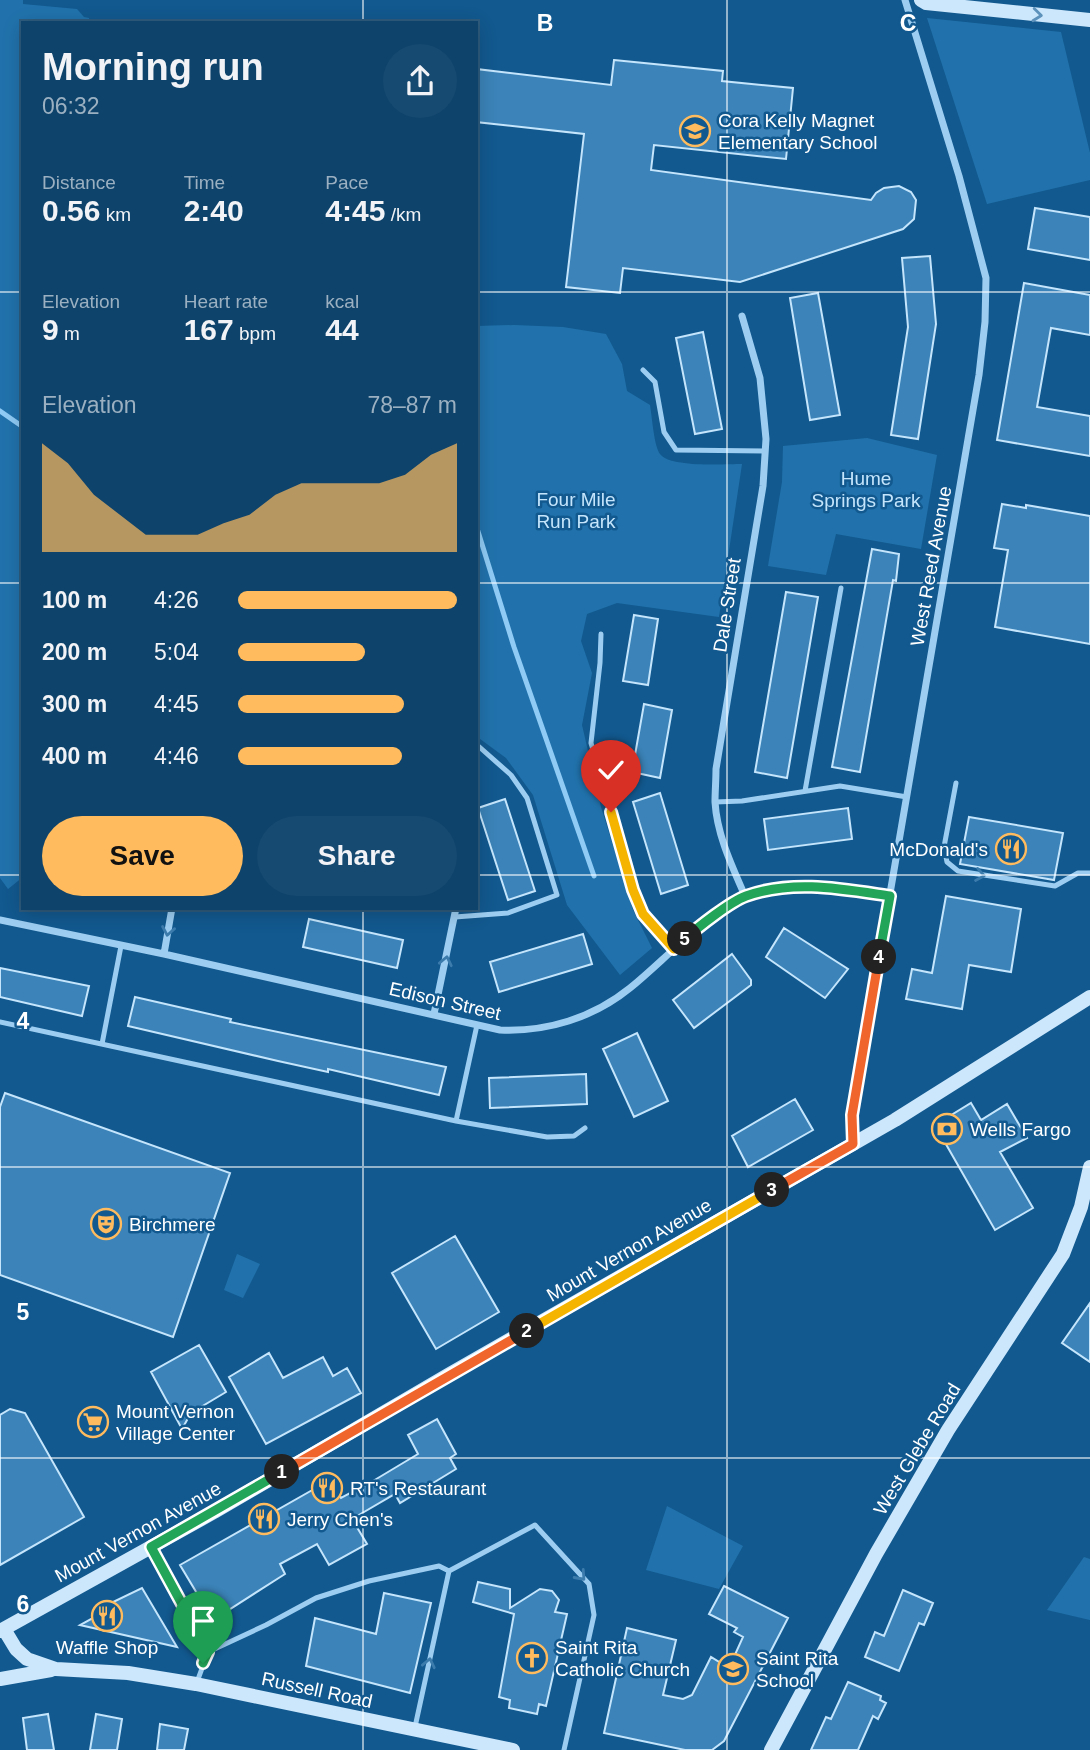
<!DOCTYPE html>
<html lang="en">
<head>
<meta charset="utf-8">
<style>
  body { margin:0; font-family:Arial,sans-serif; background:#174a71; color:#f1f3f6; height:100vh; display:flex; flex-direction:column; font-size:26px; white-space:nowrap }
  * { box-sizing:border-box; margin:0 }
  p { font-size:23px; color:#9bb0c1 }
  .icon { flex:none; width:38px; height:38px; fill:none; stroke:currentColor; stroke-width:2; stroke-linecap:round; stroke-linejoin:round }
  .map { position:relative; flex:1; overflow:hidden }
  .details { position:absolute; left:21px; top:21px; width:457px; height:889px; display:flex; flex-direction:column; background:#0e436b; border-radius:0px; box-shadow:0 4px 18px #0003,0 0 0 2px #2e5c7e }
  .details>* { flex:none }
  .pin { position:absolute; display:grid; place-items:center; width:60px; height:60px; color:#fff; margin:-72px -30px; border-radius:50% 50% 50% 0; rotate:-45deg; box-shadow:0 0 7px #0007 }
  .pin .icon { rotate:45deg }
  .km { position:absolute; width:35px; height:35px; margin:-18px; border-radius:50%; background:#222; color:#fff; font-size:19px; line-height:35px; text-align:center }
  .round { display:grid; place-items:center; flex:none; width:74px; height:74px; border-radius:37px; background:#174a71 }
  .overview { display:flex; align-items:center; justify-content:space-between; height:119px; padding:0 21px }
  h1 { font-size:38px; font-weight:700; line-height:52px }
  .figures { display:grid; grid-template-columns:repeat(3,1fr); gap:10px; height:119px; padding:7px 21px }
  .figures div { display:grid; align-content:center }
  .figures b { font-size:30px; font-weight:700 }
  .figures small { font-size:19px; font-weight:400 }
  .figures p { font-size:19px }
  .chart { height:196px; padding:14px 21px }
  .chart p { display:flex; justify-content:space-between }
  .chart svg { width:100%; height:126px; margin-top:7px; fill:#ffbb5d; opacity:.7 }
  .primary-button { display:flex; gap:14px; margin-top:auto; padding:14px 21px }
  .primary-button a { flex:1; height:80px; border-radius:42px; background:#ffbb5d; color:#111; font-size:28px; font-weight:700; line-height:80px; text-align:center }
  .primary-button a+a { background:#174a71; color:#f1f3f6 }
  ul { padding:0 21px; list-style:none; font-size:23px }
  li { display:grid; grid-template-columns:112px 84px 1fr; align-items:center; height:52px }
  li i { height:18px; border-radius:9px; background:#ffbb5d }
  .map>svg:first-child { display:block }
</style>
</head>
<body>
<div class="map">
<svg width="1090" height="1750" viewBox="0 0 1090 1750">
  <rect width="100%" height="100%" fill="#12598f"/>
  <path fill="#2172ac" d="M0 0H23V4L77 9 84 17 89 18V23H23V877L8 889 0 878Z
    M927 18 1061 32 1090 153V180L987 204Z
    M514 325 563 327 606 334 622 364 627 391 650 405C652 417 654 446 660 454 670 468 726 464 742 464L719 617 617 603 587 614 581 641 592 673 582 725 601 807 633 910 652 948 620 975 567 905 533 795 506 758 476 736V326Z
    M867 438 937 455 921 549 836 534 826 575 768 566 782 482 783 446Z
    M237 1254 260 1264 243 1298 224 1290Z
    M667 1506 743 1546 719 1589 646 1570Z
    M1084 1557 1090 1559V1620L1047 1610Z"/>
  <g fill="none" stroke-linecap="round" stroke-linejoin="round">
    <path stroke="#8fcbf5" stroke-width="5" d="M0 411 23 427
      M476 525 514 647 594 876"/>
  </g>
  <path fill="#3b83b8" stroke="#c4e5fc" stroke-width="2" d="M614 60 723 71 722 81 793 88 786 159 654 145 651 170 871 200 876 193 884 188 899 186 911 192 916 200 914 219 903 229 740 282 623 268 620 293 566 287 584 134 476 122V69L611 85Z
    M1035 208 1090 217V260L1028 249Z
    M930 256 936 324 918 439 891 435 908 327 902 258Z
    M1024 283 1090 295V335L1051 328 1037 407 1090 416V456L997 440Z
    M818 293 840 415 810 420 790 298Z
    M703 332 722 429 695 434 676 338Z
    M1002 504 1026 508V505L1090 516V644L995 627 1008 550 994 548Z
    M872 549 899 554 896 581 893 580 860 772 832 767Z
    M786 592 818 597 787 778 755 772Z
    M634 615 658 619 648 685 623 681Z
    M644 704 672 710 660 778 632 772Z
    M660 793 688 885 661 894 633 802Z
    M505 799 535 891 508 900 478 808Z
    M848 808 852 839 768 850 764 819Z
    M969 817 1063 833 1054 880 960 864Z
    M946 896 1021 909 1011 972 969 965 962 1009 906 999 912 969 932 973Z
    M309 919 403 940 397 968 303 947Z
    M784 928 848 969 825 998 766 957Z
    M583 934 592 964 499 992 490 962Z
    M732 954 751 980V985L694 1028 673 1000Z
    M0 968 89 986 82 1016 0 997Z
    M135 997 231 1019 230 1022 446 1067 439 1095 328 1069V1072L278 1061 128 1026Z
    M637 1033 668 1101 634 1117 603 1049Z
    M586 1074 587 1104 490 1108 489 1078Z
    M5 1093 230 1173 173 1337 0 1275V1107Z
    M795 1099 813 1130 748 1167 732 1136Z
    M971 1103 981 1120 1007 1104 1027 1138 1000 1152 1033 1208 995 1230 935 1125Z
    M455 1236 499 1312 436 1349 392 1273Z
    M1090 1303V1362L1062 1343Z
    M199 1345 226 1392 191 1413 182 1429 151 1372Z
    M269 1353 283 1378 323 1357 333 1376 347 1368 361 1393 266 1444 229 1377Z
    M10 1409 25 1413 84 1517 0 1565V1415Z
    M437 1419 456 1454 450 1458 456 1469 400 1503 395 1494 352 1519 367 1544 329 1565 317 1544 280 1564 285 1574 213 1620 180 1565 330 1480 341 1498 373 1481 418 1454 408 1435Z
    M478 1582 510 1589V1608L540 1589 552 1591 559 1600 555 1612 567 1614 546 1706 539 1704 537 1714 509 1708 510 1700 499 1697 514 1614 473 1602Z
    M724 1586 788 1618 724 1741 712 1750H685L604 1733 627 1628 676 1640 663 1695 683 1699 692 1695 711 1657 729 1668 743 1637 734 1632 737 1628 709 1614Z
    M142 1588 177 1647 80 1625 113 1607 111 1603Z
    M903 1590 933 1603 924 1625 919 1623 899 1671 865 1657 875 1632 884 1636Z
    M384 1593 431 1603 410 1693 306 1666 315 1618 376 1634Z
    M848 1682 881 1696 880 1700 886 1703 878 1719 873 1716 858 1750H811L826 1717 831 1719Z
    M48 1714 54 1750H27L23 1718Z
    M96 1714 122 1719 117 1750H90Z
    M160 1724 188 1729 184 1750H157Z"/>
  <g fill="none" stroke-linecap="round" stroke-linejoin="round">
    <path stroke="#9dcef2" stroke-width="5" d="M643 370 655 382 664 432 676 450 765 451
      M601 634 600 663 591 743 633 890 644 914 674 949
      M956 783 944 847 947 862 958 871 1055 886 1078 873H1090
      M805 791 841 588
      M715 802 742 801 840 786 907 797
      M455 917 508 913 557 895 527 798 511 775 476 744
      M0 1022 456 1121 547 1137 574 1136 585 1128
      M102 1044 121 946
      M456 1121 477 1025
      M151 1547 208 1652 197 1682
      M208 1652 266 1625 316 1598 369 1581 439 1566 449 1571
      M415 1727 449 1571 535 1525 589 1584 594 1615 564 1750"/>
    <path stroke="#9dcef2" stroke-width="7" d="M742 316 760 378 766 439 763 486 716 769C716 780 715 792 715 802 717 835 732 866 745 896
      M0 920 164 954 500 1030C547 1032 593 1018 630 988 656 967 679 942 707 922 719 914 733 901 747 896 794 880 842 888 890 896
      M164 954 172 908
      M434 1014 456 908
      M853 1144 852 1115 979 375 985 322 986 278 959 176 905 0"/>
    <path stroke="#cce7fc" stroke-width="14" d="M921 0 926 3 1090 20
      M4 1629 16 1649 27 1659 56 1669 128 1673 196 1684 513 1750
      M0 1631 214 1512 448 1375 895 1120 1090 997
      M0 1679 51 1670
      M771 1750 876 1554 948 1430 1063 1254 1081 1207 1090 1167"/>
  </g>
  <defs><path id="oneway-chevron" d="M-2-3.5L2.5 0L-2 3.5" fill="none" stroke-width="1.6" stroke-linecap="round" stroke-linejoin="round" transform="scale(1.75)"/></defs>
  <use stroke="#5c92bb" href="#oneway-chevron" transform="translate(1037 15) rotate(6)"/>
  <g stroke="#3c7cad">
    <use href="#oneway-chevron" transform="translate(980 875) rotate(10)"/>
    <use href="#oneway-chevron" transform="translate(168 931) rotate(100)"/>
    <use href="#oneway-chevron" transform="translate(446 961) rotate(-78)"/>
    <use href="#oneway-chevron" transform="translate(581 1576) rotate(48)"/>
    <use href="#oneway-chevron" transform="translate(429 1663) rotate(-78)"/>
  </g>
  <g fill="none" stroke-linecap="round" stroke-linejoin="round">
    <g stroke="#fff" stroke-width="14">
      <path id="split-1" d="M203 1663 208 1652 151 1547 282 1472"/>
    </g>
    <g stroke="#fff" stroke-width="14">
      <path id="split-2" d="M282 1472 527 1331"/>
    </g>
    <g stroke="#fff" stroke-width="14">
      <path id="split-3" d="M527 1331 772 1190"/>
    </g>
    <g stroke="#fff" stroke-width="14">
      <path id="split-4" d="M772 1190 853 1144 852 1115 879 957"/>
    </g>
    <g stroke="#fff" stroke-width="14">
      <path id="split-5" d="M685 939C698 927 730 902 746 896 793 879 843 889 890 896L879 957"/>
    </g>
    <g stroke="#fff" stroke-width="14">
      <path id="split-6" d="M611 812 633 890 643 914 674 949 685 939"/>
    </g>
    <use href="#split-1" stroke="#22a559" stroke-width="9"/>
    <use href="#split-2" stroke="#f0652b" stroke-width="9"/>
    <use href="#split-3" stroke="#f5b400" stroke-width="9"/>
    <use href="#split-4" stroke="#f0652b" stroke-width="9"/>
    <use href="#split-5" stroke="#22a559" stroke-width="9"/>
    <use href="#split-6" stroke="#f5b400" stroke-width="9"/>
  </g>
  <path fill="none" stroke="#fff" stroke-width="2" stroke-opacity="0.55" d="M363 0V23M727 0V1750M0 292H23M476 292H1090M0 583H23M476 583H1090M0 875H23M476 875H1090M363 908V1750M0 1167H1090M0 1458H1090"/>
  <defs>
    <g id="school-ring" transform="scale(1.575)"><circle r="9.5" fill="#12598f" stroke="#ffbb5d" stroke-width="1.5"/><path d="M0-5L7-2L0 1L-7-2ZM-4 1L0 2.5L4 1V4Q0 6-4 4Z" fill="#ffbb5d"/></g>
    <g id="restaurant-ring" transform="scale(1.575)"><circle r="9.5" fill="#12598f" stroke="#ffbb5d" stroke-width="1.5"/><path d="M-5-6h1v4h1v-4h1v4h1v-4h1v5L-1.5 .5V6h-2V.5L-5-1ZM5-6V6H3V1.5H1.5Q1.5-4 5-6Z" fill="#ffbb5d"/></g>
    <g id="bank-ring" transform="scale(1.575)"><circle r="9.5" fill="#12598f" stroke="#ffbb5d" stroke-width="1.5"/><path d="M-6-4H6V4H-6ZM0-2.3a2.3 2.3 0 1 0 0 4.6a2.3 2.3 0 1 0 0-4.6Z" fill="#ffbb5d"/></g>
    <g id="theatre-ring" transform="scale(1.575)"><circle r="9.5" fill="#12598f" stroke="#ffbb5d" stroke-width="1.5"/><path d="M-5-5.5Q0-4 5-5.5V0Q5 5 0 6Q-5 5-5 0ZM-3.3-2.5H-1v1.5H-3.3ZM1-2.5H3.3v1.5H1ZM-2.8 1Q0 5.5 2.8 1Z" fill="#ffbb5d"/></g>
    <g id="supermarket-ring" transform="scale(1.575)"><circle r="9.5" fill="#12598f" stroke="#ffbb5d" stroke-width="1.5"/><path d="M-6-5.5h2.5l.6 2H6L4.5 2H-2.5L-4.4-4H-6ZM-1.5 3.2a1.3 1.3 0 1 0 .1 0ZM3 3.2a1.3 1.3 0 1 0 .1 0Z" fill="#ffbb5d"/></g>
    <g id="church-ring" transform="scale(1.575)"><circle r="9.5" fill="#12598f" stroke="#ffbb5d" stroke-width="1.5"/><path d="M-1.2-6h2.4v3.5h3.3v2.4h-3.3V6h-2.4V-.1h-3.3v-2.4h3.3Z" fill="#ffbb5d"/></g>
  </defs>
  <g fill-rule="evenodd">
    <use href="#school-ring" x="695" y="131"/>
    <use href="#restaurant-ring" x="1011" y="849"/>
    <use href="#bank-ring" x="947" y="1129"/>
    <use href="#theatre-ring" x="106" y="1224"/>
    <use href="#supermarket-ring" x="93" y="1422"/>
    <use href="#restaurant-ring" x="327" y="1488"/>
    <use href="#restaurant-ring" x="264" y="1519"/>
    <use href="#restaurant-ring" x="107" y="1616"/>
    <use href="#church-ring" x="532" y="1658"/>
    <use href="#school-ring" x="733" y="1669"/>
  </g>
  <g text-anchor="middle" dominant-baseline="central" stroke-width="5" stroke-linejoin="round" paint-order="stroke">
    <g font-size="19" fill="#fff" stroke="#12598f" text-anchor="start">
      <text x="718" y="120">Cora Kelly Magnet<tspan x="718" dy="22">Elementary School</tspan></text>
      <text x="988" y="849" text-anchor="end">McDonald's</text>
      <text x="970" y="1129">Wells Fargo</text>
      <text x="129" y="1224">Birchmere</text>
      <text x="116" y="1411">Mount Vernon<tspan x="116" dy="22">Village Center</tspan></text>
      <text x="350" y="1488">RT's Restaurant</text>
      <text x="287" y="1519">Jerry Chen's</text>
      <text x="107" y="1647" text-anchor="middle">Waffle Shop</text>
      <text x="555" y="1647">Saint Rita<tspan x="555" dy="22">Catholic Church</tspan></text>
      <text x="756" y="1658">Saint Rita<tspan x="756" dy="22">School</tspan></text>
    </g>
    <g font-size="19" fill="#c4e5fc" stroke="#12598f">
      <text x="866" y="478">Hume<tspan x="866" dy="22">Springs Park</tspan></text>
      <text x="576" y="499">Four Mile<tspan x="576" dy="22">Run Park</tspan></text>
    </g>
    <g font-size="19" fill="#fff" stroke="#12598f">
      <text transform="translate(931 566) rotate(-80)">West Reed Avenue</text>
      <text transform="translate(727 605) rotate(-81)">Dale Street</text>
      <text transform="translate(445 1001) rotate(13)">Edison Street</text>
      <text transform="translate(629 1250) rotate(-30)">Mount Vernon Avenue</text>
      <text transform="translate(917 1449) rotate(-59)">West Glebe Road</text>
      <text transform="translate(138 1532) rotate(-29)">Mount Vernon Avenue</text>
      <text transform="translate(317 1690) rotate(12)">Russell Road</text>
    </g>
  </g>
  <g font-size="23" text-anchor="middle" font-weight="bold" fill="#fff" stroke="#12598f" stroke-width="5" stroke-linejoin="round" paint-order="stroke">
    <text x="545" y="31">B</text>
    <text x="908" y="31">C</text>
    <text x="23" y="1029">4</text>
    <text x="23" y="1320">5</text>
    <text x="23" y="1612">6</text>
  </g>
</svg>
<div class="pin" style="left:203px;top:1663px;background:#1e9e55"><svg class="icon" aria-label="arrive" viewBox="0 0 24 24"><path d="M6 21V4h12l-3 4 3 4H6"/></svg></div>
<div class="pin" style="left:611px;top:812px;background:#d93025"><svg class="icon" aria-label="check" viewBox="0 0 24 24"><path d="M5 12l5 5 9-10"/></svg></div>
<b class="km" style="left:282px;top:1472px">1</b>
<b class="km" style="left:527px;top:1331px">2</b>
<b class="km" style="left:772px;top:1190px">3</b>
<b class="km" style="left:879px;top:957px">4</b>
<b class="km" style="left:685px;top:939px">5</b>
<section class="details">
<div class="overview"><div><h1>Morning run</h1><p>06:32</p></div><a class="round"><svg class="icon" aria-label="share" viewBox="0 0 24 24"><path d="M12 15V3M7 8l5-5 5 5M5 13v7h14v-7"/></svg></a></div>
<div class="figures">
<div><p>Distance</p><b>0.56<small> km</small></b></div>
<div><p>Time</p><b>2:40</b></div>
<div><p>Pace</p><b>4:45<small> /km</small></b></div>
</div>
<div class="figures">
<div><p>Elevation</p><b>9<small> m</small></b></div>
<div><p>Heart rate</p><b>167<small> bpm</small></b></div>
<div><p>kcal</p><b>44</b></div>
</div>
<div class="chart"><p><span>Elevation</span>78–87 m</p>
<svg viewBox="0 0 160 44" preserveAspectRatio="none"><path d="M0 44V6L10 13L20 24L30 31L40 38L50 38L60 38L70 34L80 31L90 24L100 20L110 20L120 20L130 20L140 17L150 10L160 6V44z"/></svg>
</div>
<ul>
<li><b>100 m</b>4:26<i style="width:100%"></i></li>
<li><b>200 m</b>5:04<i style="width:58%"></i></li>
<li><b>300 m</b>4:45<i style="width:76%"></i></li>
<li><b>400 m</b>4:46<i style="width:75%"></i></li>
</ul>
<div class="primary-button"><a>Save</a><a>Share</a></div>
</section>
</div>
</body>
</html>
